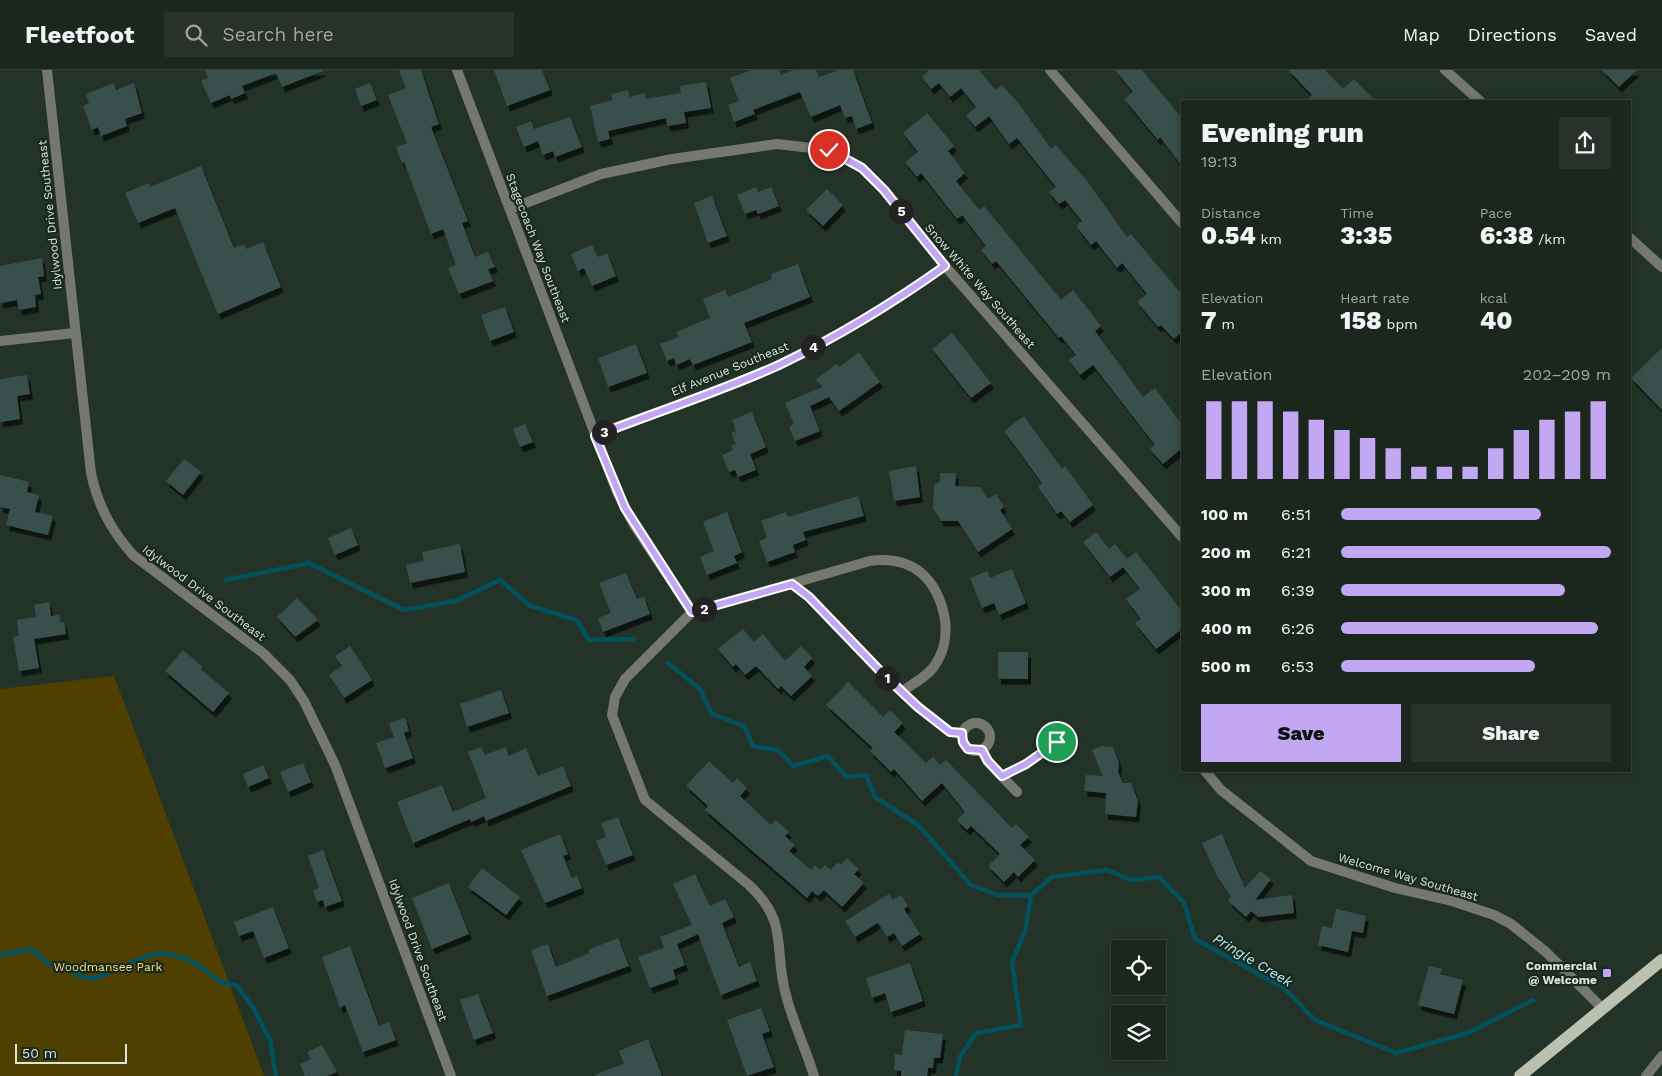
<!DOCTYPE html>
<html lang="en">
<head>
<meta charset="utf-8">
<style>
  body { margin:0; font-family:"Work Sans",sans-serif; background:#28322a; color:#f1f3f6; height:100vh; display:flex; flex-direction:column; font-size:19px; white-space:nowrap }
  * { box-sizing:border-box; margin:0 }
  p { font-size:16px; color:#a0a5a4 }
  .icon { flex:none; width:28px; height:28px; fill:none; stroke:currentColor; stroke-width:2; stroke-linecap:round; stroke-linejoin:round }
  .map { position:relative; flex:1; overflow:hidden }
  .drawer { position:absolute; left:1181px; top:30px; width:450px; height:672px; display:flex; flex-direction:column; background:#1b261d; border-radius:0px; box-shadow:0 2px 12px #0003,0 0 0 1px #39433b }
  .drawer>* { flex:none }
  .fabs { position:absolute; left:1111px; top:870px; display:grid; gap:10px }
  .fabs a { display:grid; place-items:center; width:55px; height:55px; border-radius:0px; background:#1b261d; box-shadow:0 2px 12px #0003,0 0 0 1px #39433b; font-size:25px }
  .scale { position:absolute; left:15px; bottom:12px; width:112px; box-sizing:border-box; padding-left:5px; border:2px solid #dae4dc; border-top:0; font-size:14px; line-height:18px; white-space:nowrap; color:#dae4dc; -webkit-text-stroke:4px #1a291e; paint-order:stroke }
  .pin { position:absolute; display:grid; place-items:center; width:42px; height:42px; color:#fff; margin:-21px; border:2px solid #fff; border-radius:50%; box-shadow:0 1px 5px #0007 }
  .km { position:absolute; width:25px; height:25px; margin:-12px; border-radius:50%; background:#222; color:#fff; font-size:14px; line-height:25px; text-align:center }
  .round { display:grid; place-items:center; flex:none; width:52px; height:52px; border-radius:0px; background:#28322a }
  .head { display:flex; align-items:center; justify-content:space-between; height:85px; padding:0 20px }
  h1 { font-size:28px; font-weight:800; line-height:38px }
  .figures { display:grid; grid-template-columns:repeat(3,1fr); gap:8px; height:85px; padding:5px 20px }
  .figures div { display:grid; align-content:center }
  .figures b { font-size:25px; font-weight:800 }
  .figures small { font-size:14px; font-weight:400 }
  .figures p { font-size:14px }
  .chart { height:140px; padding:10px 20px }
  .chart p { display:flex; justify-content:space-between }
  .chart svg { width:100%; height:90px; margin-top:5px; stroke:#c2a7f2; stroke-width:6 }
  .action { display:flex; gap:10px; margin-top:auto; padding:10px 20px }
  .action a { flex:1; height:58px; border-radius:0px; background:#c2a7f2; color:#111; font-size:20px; font-weight:800; line-height:58px; text-align:center }
  .action a+a { background:#28322a; color:#f1f3f6 }
  ul { padding:0 20px; list-style:none; font-size:16px }
  li { display:grid; grid-template-columns:80px 60px 1fr; align-items:center; height:38px }
  li i { height:12px; border-radius:6px; background:#c2a7f2 }
  header { display:flex; align-items:center; gap:30px; box-sizing:border-box; height:70px; padding:0 25px; background:#1b261d; border-bottom:1px solid #39433b }
  header strong { font-size:24px }
  nav { display:flex; gap:28px; margin-inline-start:auto; font-size:18px }
  .search { width:350px; height:45px; background:#28322a; display:flex; align-items:center; gap:12px; box-sizing:border-box; padding:0 18px; border-radius:0px; color:#a0a5a4; font-size:19px }
  .map>svg:first-child { display:block }
</style>
</head>
<body>
<header>
<strong>Fleetfoot</strong>
<div class="search"><svg class="icon" aria-label="search" viewBox="0 0 24 24"><circle cx="10" cy="10" r="6"/><path d="M15 15l6 6"/></svg>Search here</div>
<nav><a>Map</a><a>Directions</a><a>Saved</a></nav>
</header>
<div class="map">
<svg width="1662" height="1006" viewBox="0 0 1662 1006">
  <defs>
    <filter id="shadow"><feDropShadow dx="3" dy="5.5" stdDeviation="0" flood-color="#0009"/></filter>
  </defs>
  <rect width="100%" height="100%" fill="#243327"/>
  <path fill="#504000" d="M114 606 264 1006H0V619Z"/>
  <g fill="none" stroke-linecap="round" stroke-linejoin="round">
    <path stroke="#01525e" stroke-width="4.5" d="M226 510 309 493 404 540 456 531 500 510 530 536 577 550 589 570 634 569
      M668 593 700 619 712 644 744 656 753 676 778 680 793 696 828 686 847 707 866 705 875 727 918 755 971 815 997 825H1031
      M0 885 32 879 48 894C65 893 78 911 95 908 114 904 148 880 167 884 175 885 186 889 193 892 211 902 213 913 236 915L253 937 270 970 276 1006
      M956 1006 960 987 976 963 1021 955 1012 892 1025 861 1031 825 1052 807 1107 800 1131 810 1159 807 1184 833 1195 869 1284 918 1315 950 1396 983 1468 963 1533 930"/>
  </g>
  <path fill="#38504b" filter="url(#shadow)" d="M205 0H323V1L282 17 276 3 242 16 245 23 231 29 230 25 211 33 201 11 208 8Z
    M399 0H421L439 54 431 57 468 151 462 153 475 187 488 182 495 197 488 199 493 211 459 224 448 198 456 195 443 159 431 164 404 92 402 93 396 77 407 73 388 25 406 18Z
    M494 0H542L550 20 507 36Z
    M752 0H779L781 5 794 0H816L819 7 839 0H853L872 53 856 59 852 46 845 48 840 35 811 47 800 22 753 40 755 44 734 52 728 35 739 31 730 8Z
    M929 0H979L995 20 1002 15 1019 34 1051 79 1056 75 1087 111 1127 167 1131 164 1182 225V262L1174 269 1161 255 1158 257 1137 232 1147 224 1122 193 1117 198 1096 171 1091 175 1076 156 1082 151 1065 130 1059 134 1049 122 1056 117 1017 68 1009 74 989 46 975 57 966 45 976 37 961 18 950 27 939 13 931 19 922 7Z
    M1115 0H1142L1182 48V96L1160 67 1158 70 1124 29 1133 22Z
    M1288 0H1325L1343 19 1354 9 1375 31H1306L1312 25Z
    M1602 0H1637L1619 17Z
    M706 12 711 38 684 42 686 53 667 56 666 48 608 61 610 69 598 72 590 36 613 30 611 24 628 20 630 27 645 23 646 29 681 23 680 16Z
    M114 13 116 20 134 13 142 43 125 49 127 56 101 66 98 57 92 60 83 36 89 33 86 24Z
    M370 13 377 30 361 36 355 19Z
    M927 43 954 76 948 81 965 103 956 111 979 140 984 136 1061 230 1073 220 1101 256 1095 261 1143 327 1155 318 1182 355V378L1163 394 1150 379 1155 375 1093 295 1080 305 1069 290 1076 285 1061 266 1059 268 996 191 992 194 981 180 986 176 962 145 957 149 921 103 917 107 905 92 918 82 903 63Z
    M570 47 582 77 555 87 553 81 543 85 538 71 524 77 516 57 531 51 534 59Z
    M201 96 234 178 244 174 246 179 263 172 281 217 218 244 175 138 138 153 125 123 149 113 150 117Z
    M756 117 758 122 771 117 779 136 758 144 756 140 745 144 737 125Z
    M827 119 843 135 823 156 806 140Z
    M712 126 727 166 708 173 694 133Z
    M592 175 598 187 607 183 616 206 592 216 584 198 578 201 571 184Z
    M42 188 44 206 38 207 41 224 35 225 36 237 19 240 17 230 0 233V196Z
    M798 194 810 227 744 253 752 272 693 295 690 289 676 295 674 288 667 291 660 274 679 267 676 262 710 248 703 229 725 220 728 227 772 209 771 204Z
    M505 237 514 262 490 271 481 245Z
    M952 263 991 313 971 328 932 279Z
    M636 274 647 303 608 317 598 288Z
    M1662 278V340L1631 308Z
    M859 282 880 312 839 341 829 327 810 336 820 361 795 371 789 357 794 354 785 333 822 317 816 309 837 294 839 297Z
    M27 305 30 324 17 326 20 349 0 352V309Z
    M752 342 766 377 750 384 756 400 738 407 735 400 729 402 722 385 733 380 731 376 736 374 731 363 736 361 732 350Z
    M1024 346 1062 399 1065 396 1093 435 1070 452 1061 441 1057 444 1038 417 1042 413 1004 361Z
    M525 354 533 372 520 377 513 359Z
    M184 389 201 402 183 425 166 411Z
    M916 396 920 427 894 431 889 401Z
    M940 403H956L955 416 980 417 988 429 996 424 1004 437 1000 440 1012 459 978 482 958 451H941L933 438 934 415 940 412Z
    M0 405 29 412 27 422 39 425 35 442 53 446 48 465 6 455 10 439 0 437Z
    M858 426 864 446 803 462 806 470 793 475 795 482 767 492 759 471 767 468 761 451 786 442 788 447Z
    M727 442 742 482 734 486 737 493 707 505 700 487 714 481 703 452Z
    M351 458 358 475 335 485 328 468Z
    M1096 462 1109 479 1115 474 1127 489 1136 482 1182 541V559L1156 579 1135 553 1141 549 1126 529 1140 519 1123 497 1110 507 1083 472Z
    M460 474 465 502 410 513 406 495 424 491 422 482Z
    M1012 499 1026 533 999 545 994 533 982 538 970 508 987 501 990 508Z
    M626 503 637 529 644 527 650 544 603 562 598 548 611 543 599 513Z
    M297 528 318 550 295 567 277 547Z
    M49 532 51 546 59 545 61 552H64L66 564 34 569 39 598 19 601 13 567 19 566 17 550 36 547 34 535Z
    M743 559 754 572 763 564 785 591 801 576 812 588 804 597 812 606 791 626 781 616 778 619 756 596 745 605 736 594 733 597 718 579Z
    M350 576 372 610 344 628 329 605 342 596 335 586Z
    M183 580 203 597 201 599 229 623 213 642 165 601Z
    M998 582H1028V609H998Z
    M848 612 883 647 890 640 903 653 894 662 926 693 933 687 940 695 946 690 1012 758 1016 754 1029 767 1020 775 1035 790 1018 807 1014 802 1004 812 988 796 1000 784 971 756 967 760 957 750 965 742 942 713 922 731 894 699 891 702 870 681 873 678 826 635Z
    M501 620 509 643 467 657 460 634Z
    M405 648 409 661 404 663 413 688 385 698 376 673 394 667 389 653Z
    M1102 676 1113 677 1119 693 1118 702 1123 713H1131L1138 731 1136 747 1105 744 1106 723 1084 721 1086 705 1103 706 1092 680Z
    M481 677 485 685 506 677 509 686 526 678 538 706 563 696 571 716 486 751 484 746 471 752 470 749 413 773 397 732 442 715 453 742 486 728 468 682Z
    M709 691 733 713 737 708 747 718 740 726 771 755 776 750 789 762 785 766 795 775 789 781 811 800 815 795 820 800 825 795 831 800 838 792 841 795 847 788 859 799 854 804 864 813 842 837 824 820 818 826 812 821 807 828 705 740 708 736 686 716Z
    M303 693 311 712 288 722 280 702Z
    M263 695 269 708 248 717 243 704Z
    M618 747 633 785 606 795 596 771 606 767 601 753Z
    M560 764 568 784 563 786 572 808 577 806 582 818 545 833 521 780Z
    M1222 764 1245 818 1260 801 1271 809 1255 830 1292 825 1294 843 1258 847 1251 841 1246 847 1228 831 1231 827 1217 806 1202 773Z
    M323 780 342 831 325 837 323 830 317 832 313 820 319 818 308 786Z
    M482 798 520 827 506 845 468 817Z
    M695 804 710 836 725 829 734 847 722 853 739 897 750 892 757 911 721 925 698 864 677 874 685 895 673 900 676 909 650 918 638 887 664 878 660 867 692 855 673 814Z
    M449 813 469 864 432 879 412 828Z
    M889 824 893 830 901 825 908 836 904 839 920 864 902 876 894 863 887 867 878 853 855 867 845 851Z
    M273 837 289 878 264 888 253 861 239 866 234 852Z
    M1336 839 1366 846 1363 863 1352 861 1348 882 1318 875 1322 856 1332 858Z
    M618 868 629 896 547 926 531 880 548 874 556 897 590 883 588 880Z
    M350 876 379 956 389 952 396 970 363 982 345 935 340 938 322 887Z
    M910 893 923 931 891 942 885 923 872 928 866 908Z
    M1429 896 1442 899 1440 904 1463 910 1454 944 1418 935Z
    M478 924 493 963 474 970 460 930Z
    M761 938 770 961 762 964 774 997 747 1006 727 950Z
    M905 960 943 964 940 988H934L933 998H928L927 1006H901V1001L894 1000 895 984 902 985Z
    M648 969 662 1006H596V1004L624 994 619 981Z
    M322 975 337 1002 327 1006H305L300 994 311 989 307 982Z"/>
  <g fill="none" stroke-linecap="round" stroke-linejoin="round">
    <path stroke="#75786f" stroke-width="10" d="M457 0 617 422 634 455 692 542
      M1050 0 1182 153
      M1445 0 1480 31
      M510 139 601 104 672 89 777 74 829 80 862 98 884 120 945 196 1182 467
      M1630 168 1662 197
      M0 271 75 263
      M595 365C656 342 720 322 779 295 837 267 893 233 945 196
      M792 514 809 527 883 604 918 637 950 662 962 663
      M962 667a14 14 0 1 1 28 0a14 14 0 1 1-28 0Z
      M982 680 987 691 1017 722
      M1205 701 1221 720 1311 791 1395 818 1452 831 1494 845 1511 854 1546 882 1603 939
      M1002 706 1026 694 1057 672
      M814 1006C806 979 793 953 786 925 773 879 790 853 749 815L645 730 612 645 615 627 625 609 692 542 870 491C913 485 938 509 945 550 947 565 944 582 935 595 928 606 913 614 902 621
      M1646 1006 1662 986"/>
    <path stroke="#75786f" stroke-width="10" d="M47 0 91 403C98 436 111 460 133 485L263 583 290 610 304 631 335 695 451 1006"/>
    <path stroke="#bbc1af" stroke-width="12" d="M1520 1006 1662 890"/>
  </g>
  <g fill="none" stroke-linecap="round" stroke-linejoin="round">
    <g stroke="#fff" stroke-width="10">
      <path id="route" d="M829 80 862 98 884 120 945 196C893 233 837 267 779 295 719 322 656 342 595 366L625 438 692 542 792 514 809 527 883 604 918 637 950 662 962 663 963 672 968 679 982 680 988 691 1002 706 1026 694 1057 672"/>
    </g>
    <use href="#route" stroke="#c2a7f2" stroke-width="6"/>
  </g>
  <rect fill="#c2a7f2" stroke="#1a291e" stroke-width="2" x="1602" y="898" width="10" height="10" rx="2.5"/>
  <g text-anchor="middle" dominant-baseline="central" stroke-width="4.5" stroke-linejoin="round" paint-order="stroke">
    <g font-size="12" fill="#dae4dc" stroke="#1a291e">
      <text transform="translate(50 145) rotate(-96)">Idylwood Drive Southeast</text>
      <text transform="translate(538 178) rotate(69)">Stagecoach Way Southeast</text>
      <text transform="translate(980 216) rotate(49)">Snow White Way Southeast</text>
      <text transform="translate(730 299) rotate(-22)">Elf Avenue Southeast</text>
      <text transform="translate(204 523) rotate(37)">Idylwood Drive Southeast</text>
      <text transform="translate(1408 807) rotate(16)">Welcome Way Southeast</text>
      <text transform="translate(418 880) rotate(70)">Idylwood Drive Southeast</text>
    </g>
    <g font-size="12" font-weight="bold" fill="#dae4dc" stroke="#1a291e" text-anchor="end">
      <text x="1597" y="896">Commercial<tspan x="1597" dy="14">@ Welcome</tspan></text>
    </g>
    <g font-size="12" fill="#fadd81" stroke="#1a291e">
      <text x="108" y="897">Woodmansee Park</text>
    </g>
    <g font-size="14" font-style="italic" fill="#b6eef9" stroke="#1a291e">
      <text transform="translate(1253 890) rotate(31)">Pringle Creek</text>
    </g>
  </g>
</svg>
<div class="fabs">
<a><svg class="icon" aria-label="locate" viewBox="0 0 24 24"><circle cx="12" cy="12" r="6"/><path d="M12 2v4M12 18v4M2 12h4M18 12h4"/></svg></a>
<a><svg class="icon" aria-label="layers" viewBox="0 0 24 24"><path d="M12 4l9 5-9 5-9-5zM3 14l9 5 9-5"/></svg></a>
</div>
<div class="scale">50 m</div>
<div class="pin" style="left:1057px;top:672px;background:#1e9e55"><svg class="icon" aria-label="arrive" viewBox="0 0 24 24"><path d="M6 21V4h12l-3 4 3 4H6"/></svg></div>
<div class="pin" style="left:829px;top:80px;background:#d93025"><svg class="icon" aria-label="check" viewBox="0 0 24 24"><path d="M5 12l5 5 9-10"/></svg></div>
<b class="km" style="left:887px;top:608px">1</b>
<b class="km" style="left:704px;top:539px">2</b>
<b class="km" style="left:604px;top:362px">3</b>
<b class="km" style="left:813px;top:277px">4</b>
<b class="km" style="left:901px;top:141px">5</b>
<section class="drawer">
<div class="head"><div><h1>Evening run</h1><p>19:13</p></div><a class="round"><svg class="icon" aria-label="share" viewBox="0 0 24 24"><path d="M12 15V3M7 8l5-5 5 5M5 13v7h14v-7"/></svg></a></div>
<div class="figures">
<div><p>Distance</p><b>0.54<small> km</small></b></div>
<div><p>Time</p><b>3:35</b></div>
<div><p>Pace</p><b>6:38<small> /km</small></b></div>
</div>
<div class="figures">
<div><p>Elevation</p><b>7<small> m</small></b></div>
<div><p>Heart rate</p><b>158<small> bpm</small></b></div>
<div><p>kcal</p><b>40</b></div>
</div>
<div class="chart"><p><span>Elevation</span>202–209 m</p>
<svg viewBox="0 0 160 44" preserveAspectRatio="none"><path d="M5 44V6M15 44V6M25 44V6M35 44V11M45 44V15M55 44V20M65 44V24M75 44V29M85 44V38M95 44V38M105 44V38M115 44V29M125 44V20M135 44V15M145 44V11M155 44V6"/></svg>
</div>
<ul>
<li><b>100 m</b>6:51<i style="width:74%"></i></li>
<li><b>200 m</b>6:21<i style="width:100%"></i></li>
<li><b>300 m</b>6:39<i style="width:83%"></i></li>
<li><b>400 m</b>6:26<i style="width:95%"></i></li>
<li><b>500 m</b>6:53<i style="width:72%"></i></li>
</ul>
<div class="action"><a>Save</a><a>Share</a></div>
</section>
</div>
</body>
</html>
